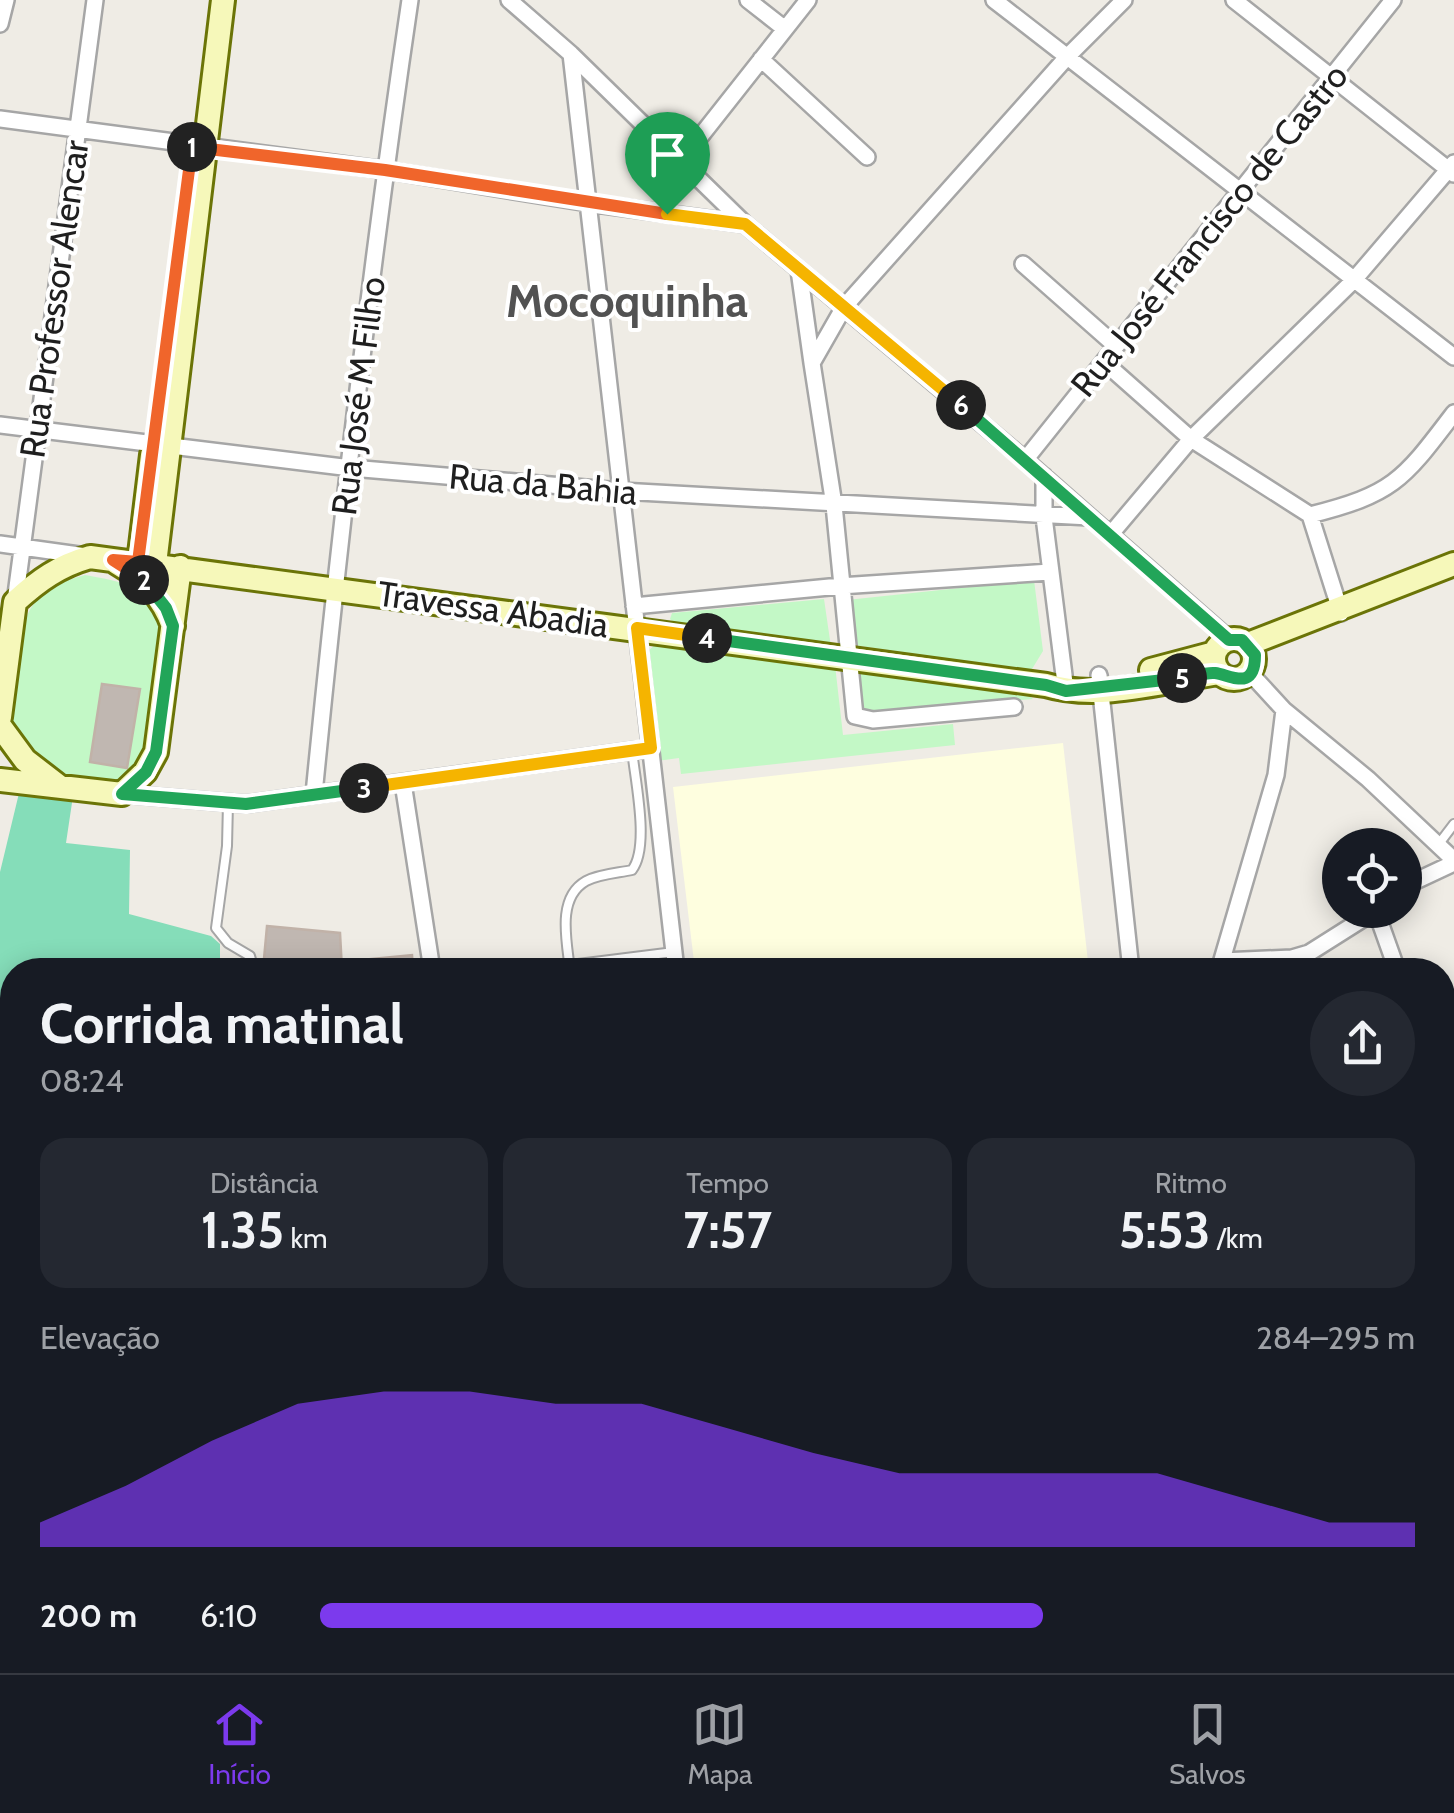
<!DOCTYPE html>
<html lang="pt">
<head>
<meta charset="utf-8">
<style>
  body { margin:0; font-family:Cabin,sans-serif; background:#242831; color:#f1f3f6; height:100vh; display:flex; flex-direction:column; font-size:38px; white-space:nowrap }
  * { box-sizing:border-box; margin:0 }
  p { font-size:32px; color:#9ea1a6 }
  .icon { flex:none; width:55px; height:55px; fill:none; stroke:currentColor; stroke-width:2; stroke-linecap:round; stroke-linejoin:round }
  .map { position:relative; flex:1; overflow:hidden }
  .side { position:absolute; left:0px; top:958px; width:1455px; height:718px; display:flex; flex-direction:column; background:#171b24; border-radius:40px 40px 0 0; box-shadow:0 5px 25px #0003 }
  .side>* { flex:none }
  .buttons { position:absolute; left:1322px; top:828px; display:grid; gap:20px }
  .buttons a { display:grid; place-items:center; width:100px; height:100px; border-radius:50%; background:#171b24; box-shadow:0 5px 25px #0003; font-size:50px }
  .pin { position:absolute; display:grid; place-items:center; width:85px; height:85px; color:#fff; margin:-102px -42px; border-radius:50% 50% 50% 0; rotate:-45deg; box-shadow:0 0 10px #0007 }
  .pin .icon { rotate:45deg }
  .km { position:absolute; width:50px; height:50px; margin:-25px; border-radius:50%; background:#222; color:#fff; font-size:28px; line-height:50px; text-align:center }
  .round { display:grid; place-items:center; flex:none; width:105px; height:105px; border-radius:52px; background:#242831 }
  .head { display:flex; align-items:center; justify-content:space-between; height:170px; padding:0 40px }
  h1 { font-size:55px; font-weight:700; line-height:75px }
  .stats { display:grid; grid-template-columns:repeat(3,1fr); gap:15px; height:170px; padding:10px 40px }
  .stats div { display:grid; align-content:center; border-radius:25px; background:#242831; text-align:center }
  .stats b { font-size:50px; font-weight:700 }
  .stats small { font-size:28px; font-weight:400 }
  .stats p { font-size:28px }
  .chart { height:280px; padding:20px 40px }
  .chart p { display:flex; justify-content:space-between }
  .chart svg { width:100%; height:180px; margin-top:10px; fill:#7c3aed; opacity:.7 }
  ul { padding:0 40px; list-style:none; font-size:32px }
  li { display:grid; grid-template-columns:160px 120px 1fr; align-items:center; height:75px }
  li i { height:25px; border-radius:12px; background:#7c3aed }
  .menu { display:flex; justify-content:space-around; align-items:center; height:140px; border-top:2px solid #363941; background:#171b24; font-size:28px; color:#9ea1a6 }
  .menu a { display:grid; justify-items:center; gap:5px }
  .menu .current { color:#7c3aed }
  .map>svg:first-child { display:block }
</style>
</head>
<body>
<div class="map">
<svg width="1454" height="1673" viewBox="0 0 1454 1673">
  <rect width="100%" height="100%" fill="#efece5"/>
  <path fill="#fefedf" d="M1063 743 1089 970H695L673 787Z"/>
  <path fill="#c3f8c6" d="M85 575C123 582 137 583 161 616L147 746C141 760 134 775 118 781 105 785 62 779 50 772 41 766 23 749 17 739 2 715 16 627 33 605 48 587 63 581 85 575Z
    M1034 580 1043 651 1032 669 1018 671 854 645 847 600Z
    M824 599 831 647 675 624 670 619 672 613Z
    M658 642 835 665 843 735 953 724 955 745 681 774 679 758 657 761 647 652Z
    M861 671 1025 693 1033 699 873 712 858 705 857 674Z"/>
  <path fill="#85ddb9" d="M20 789 73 796 66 843 130 850 129 914 211 936 220 944V970H12V1279L0 1278V872Z"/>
  <path fill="#c0b7b1" stroke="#c1b2a8" stroke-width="2.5" d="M102 684 140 689 127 768 90 762Z
    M267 926 340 933 342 970H263Z
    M412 955 413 970H352V961Z
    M0 1187 12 1189V1267L0 1265Z"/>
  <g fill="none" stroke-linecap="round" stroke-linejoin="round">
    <g stroke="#a6a6a6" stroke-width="12">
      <path id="lane" d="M228 803 227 846 216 928 228 943 250 956 254 970
        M1438 845 1454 824
        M570 965 674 952
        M570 970C567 942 556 898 586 881 599 874 618 873 632 870 650 847 635 780 632 750"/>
    </g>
    <g stroke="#a6a6a6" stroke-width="20">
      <path id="street" d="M509 0 571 54 745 224 1025 460 1229 639
        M748 0 785 29
        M994 0 1454 357
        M1234 0 1454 174
        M0 24 6 0
        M571 54 676 970
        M761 59 867 157
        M0 119 385 170 588 203 745 224
        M681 161 808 0
        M1023 264 1116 346
        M799 270 812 363
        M1104 362 1191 439 1310 515 1341 613
        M0 425 351 468 621 491 1089 517
        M1025 460 1393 0
        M1044 476V517L1066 691
        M1310 515C1394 494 1403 480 1454 413
        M1110 535 1191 439 1353 281 1454 163
        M0 544 86 556
        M15 602 95 0
        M634 606 840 586 1050 572
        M1250 673 1284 710 1368 779 1454 860
        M1099 675 1131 970
        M1014 707 873 720 855 716 834 505 812 363 844 307 1067 57 1124 0
        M403 783 432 970
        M122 794 246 804 651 748
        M314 794C340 529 371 264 410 0
        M1405 886 1454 863
        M1376 911 1397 970
        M1222 961 1292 958 1309 953 1377 910
        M1219 970 1276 775 1284 710
        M1442 1116 1454 1150
        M0 1361 12 1360
        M0 1489 12 1488
        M0 1661 12 1660
        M37 1662 38 1673
        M325 1662V1673
        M1173 1673 1179 1662"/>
    </g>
    <g stroke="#6b7407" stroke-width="28">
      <path id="secondary" d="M139 562 152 455
        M117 563C144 579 162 595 173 626
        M155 564 223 0
        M1214 659a20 20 0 1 1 40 0a20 20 0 1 1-40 0Z
        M1248 644 1454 564
        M1151 670 1215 653
        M0 717 15 602C39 580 59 566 90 557L1046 685C1099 701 1165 681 1219 673
        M0 726 25 760 60 787
        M0 780 122 794 145 772 156 752 180 567"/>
    </g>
    <g stroke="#d72868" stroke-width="35">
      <path id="highway" d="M1442 1253 1454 1241
        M1442 1296 1454 1285
        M1027 1673 1043 1662
        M1076 1673 1084 1662"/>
    </g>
    <use href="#lane" stroke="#fff" stroke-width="8"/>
    <use href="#street" stroke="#fff" stroke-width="15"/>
    <use href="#secondary" stroke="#f6f8ba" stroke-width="22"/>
    <use href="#highway" stroke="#e58ea0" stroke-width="30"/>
  </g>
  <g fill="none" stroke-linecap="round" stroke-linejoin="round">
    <g stroke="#fff" stroke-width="20">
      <path id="split-1" d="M192 147 385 170 667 214"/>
    </g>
    <g stroke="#fff" stroke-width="20">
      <path id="split-2" d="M144 580 113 560 138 562 192 147"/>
    </g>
    <g stroke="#fff" stroke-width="20">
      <path id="split-3" d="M144 580 166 608 173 626 156 752 146 772 122 794 246 804 364 788"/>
    </g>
    <g stroke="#fff" stroke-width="20">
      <path id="split-4" d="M364 788 651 748 637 628 707 638"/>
    </g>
    <g stroke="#fff" stroke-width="20">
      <path id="split-5" d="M707 638 1046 685 1066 691 1182 678"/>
    </g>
    <g stroke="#fff" stroke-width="20">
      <path id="split-6" d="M961 405 1229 640H1242L1255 655C1255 692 1231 675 1215 673 1205 672 1192 677 1182 678"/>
    </g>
    <g stroke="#fff" stroke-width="20">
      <path id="split-7" d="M667 214 745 224 961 405"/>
    </g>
    <use href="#split-1" stroke="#f0652b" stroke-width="12"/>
    <use href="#split-2" stroke="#f0652b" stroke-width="12"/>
    <use href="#split-3" stroke="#22a559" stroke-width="12"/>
    <use href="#split-4" stroke="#f5b400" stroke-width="12"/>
    <use href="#split-5" stroke="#22a559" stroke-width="12"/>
    <use href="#split-6" stroke="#22a559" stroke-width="12"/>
    <use href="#split-7" stroke="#f5b400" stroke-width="12"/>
  </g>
  <g text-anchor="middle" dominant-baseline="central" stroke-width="8" stroke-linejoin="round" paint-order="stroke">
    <g font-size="35" fill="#1f1f1f" stroke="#fff">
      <text transform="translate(1209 230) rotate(-51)">Rua José Francisco de Castro</text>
      <text transform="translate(54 299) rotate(-82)">Rua Professor Alencar</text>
      <text transform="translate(358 396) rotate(-83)">Rua José M Filho</text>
      <text transform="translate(543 484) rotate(5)">Rua da Bahia</text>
      <text transform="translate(493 609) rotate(8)">Travessa Abadia</text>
    </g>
    <g font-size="45" font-weight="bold" fill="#525252" stroke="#fff">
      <text x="627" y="301">Mocoquinha</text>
    </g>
  </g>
</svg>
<div class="buttons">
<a><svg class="icon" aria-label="locate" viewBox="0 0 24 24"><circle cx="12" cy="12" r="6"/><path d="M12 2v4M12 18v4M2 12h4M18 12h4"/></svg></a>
</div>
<div class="pin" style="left:667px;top:214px;background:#1e9e55"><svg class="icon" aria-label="arrive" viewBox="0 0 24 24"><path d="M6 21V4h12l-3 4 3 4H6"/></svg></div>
<b class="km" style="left:192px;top:147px">1</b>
<b class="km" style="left:144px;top:580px">2</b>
<b class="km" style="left:364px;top:788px">3</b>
<b class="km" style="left:707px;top:638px">4</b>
<b class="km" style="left:1182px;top:678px">5</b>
<b class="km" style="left:961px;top:405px">6</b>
<section class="side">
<div class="head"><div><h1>Corrida matinal</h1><p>08:24</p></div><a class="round"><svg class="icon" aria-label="share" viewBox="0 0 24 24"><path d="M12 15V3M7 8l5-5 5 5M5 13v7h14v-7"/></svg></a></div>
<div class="stats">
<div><p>Distância</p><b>1.35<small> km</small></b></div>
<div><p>Tempo</p><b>7:57</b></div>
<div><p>Ritmo</p><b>5:53<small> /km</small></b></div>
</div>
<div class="chart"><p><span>Elevação</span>284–295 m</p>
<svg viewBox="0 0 160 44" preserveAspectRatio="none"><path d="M0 44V38L10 29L20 18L30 9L40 6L50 6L60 9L70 9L80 15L90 21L100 26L110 26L120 26L130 26L140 32L150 38L160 38V44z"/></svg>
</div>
<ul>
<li><b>200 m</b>6:10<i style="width:66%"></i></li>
</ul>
</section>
</div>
<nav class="menu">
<a class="current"><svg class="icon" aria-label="home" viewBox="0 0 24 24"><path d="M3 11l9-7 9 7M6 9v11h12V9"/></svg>Início</a>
<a><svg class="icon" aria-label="map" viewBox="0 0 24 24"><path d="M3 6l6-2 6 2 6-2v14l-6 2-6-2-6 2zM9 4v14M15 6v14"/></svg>Mapa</a>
<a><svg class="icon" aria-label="saved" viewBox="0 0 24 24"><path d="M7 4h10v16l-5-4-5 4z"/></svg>Salvos</a>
</nav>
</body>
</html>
